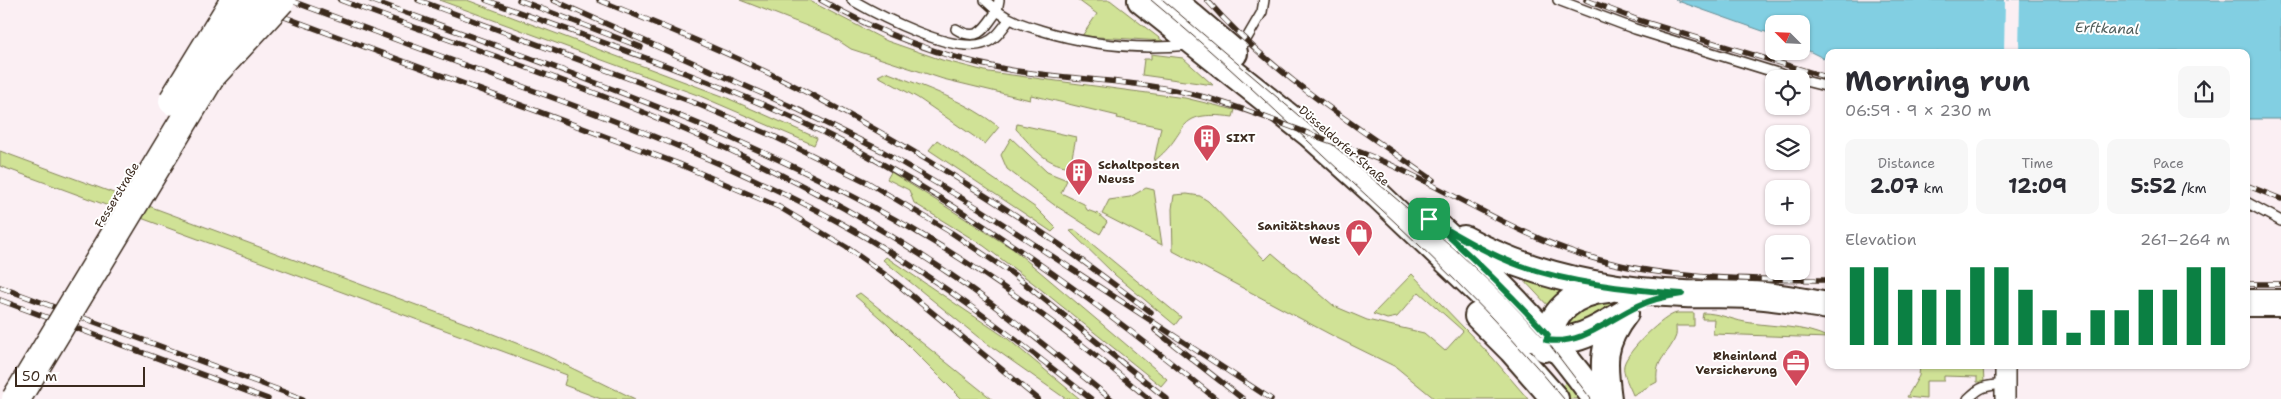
<!DOCTYPE html>
<html lang="en">
<head>
<meta charset="utf-8">
<style>
  body { margin:0; font-family:"Shantell Sans",sans-serif; background:#f7f7f7; color:#2b2b33; height:100vh; display:flex; flex-direction:column; font-size:19px; white-space:nowrap }
  * { box-sizing:border-box; margin:0 }
  p { font-size:16px; color:#7c7c81 }
  .icon { flex:none; width:28px; height:28px; fill:none; stroke:currentColor; stroke-width:2; stroke-linecap:round; stroke-linejoin:round }
  .map { position:relative; flex:1; overflow:hidden }
  .details { position:absolute; left:1825px; top:49px; width:425px; height:320px; display:flex; flex-direction:column; background:#fff; border-radius:10px; box-shadow:0 1px 4px #0004 }
  .details>* { flex:none }
  .needle { width:32px; rotate:294deg }
  .buttons { position:absolute; left:1765px; top:15px; display:grid; gap:10px }
  .buttons a { display:grid; place-items:center; width:45px; height:45px; border-radius:10px; background:#fff; box-shadow:0 1px 4px #0004; font-size:25px }
  .scale { position:absolute; left:15px; bottom:12px; width:130px; box-sizing:border-box; padding-left:5px; border:2px solid #3b2a1e; border-top:0; font-size:14px; line-height:18px; white-space:nowrap; color:#3b2a1e; -webkit-text-stroke:4px #fff; paint-order:stroke }
  .pin { position:absolute; display:grid; place-items:center; width:42px; height:42px; color:#fff; margin:-21px; border-radius:10px; box-shadow:0 2px 8px #0006 }
  .round { display:grid; place-items:center; flex:none; width:52px; height:52px; border-radius:10px; background:#f7f7f7 }
  .overview { display:flex; align-items:center; justify-content:space-between; height:85px; padding:0 20px }
  h1 { font-size:28px; font-weight:700; line-height:38px }
  .figures { display:grid; grid-template-columns:repeat(3,1fr); gap:8px; height:85px; padding:5px 20px }
  .figures div { display:grid; align-content:center; border-radius:10px; background:#f7f7f7; text-align:center }
  .figures b { font-size:21px; font-weight:700 }
  .figures small { font-size:14px; font-weight:400 }
  .figures p { font-size:14px }
  .chart { height:140px; padding:10px 20px }
  .chart p { display:flex; justify-content:space-between }
  .chart svg { width:100%; height:90px; margin-top:5px; stroke:#0b8043; stroke-width:6 }
  .map>svg:first-child { display:block }
</style>
</head>
<body>
<div class="map">
<svg width="2281" height="399" viewBox="0 0 2281 399">
  <rect width="100%" height="100%" fill="#fbeff3"/>
  <filter id="ink" filterUnits="userSpaceOnUse"><feTurbulence type="fractalNoise" baseFrequency=".02" numOctaves="2"/><feDisplacementMap in="SourceGraphic" scale="10" xChannelSelector="R" yChannelSelector="G"/><feConvolveMatrix kernelMatrix="1 2 1 2 8 2 1 2 1" color-interpolation-filters="sRGB"/></filter>
  <g filter="url(#ink)">
    <path fill="#d0e296" stroke="#86865a" d="M439 0H467L725 97 817 138 814 145 700 96Z
      M740 0H808L887 41 942 60 989 72 1185 98 1235 110 1233 117C1172 109 1191 133 1154 161L1161 127 1117 118 1118 116 1031 95 1030 100 943 79 851 49 830 35Z
      M1078 0H1110L1163 41 1082 36 1097 14Z
      M1151 54 1183 58 1213 85 1142 75 1144 59H1151Z
      M886 72C925 87 966 101 999 127L985 144 918 98 878 76Z
      M1017 124 1076 137 1070 167C1043 163 1034 148 1016 129Z
      M1011 138 1047 172 1067 180 1061 193 1084 204 1087 210 1098 214 1107 222 1100 234 1053 204 1007 169 1001 155Z
      M937 140 1036 208 1056 228 1052 232 929 150Z
      M0 151 465 323 539 352 635 399H601L564 385 567 375 0 166Z
      M891 172 1013 249 1167 379 1161 386 1033 283 984 246 914 203 909 190 887 179Z
      M1146 188 1154 190 1162 245 1102 214 1109 200 1130 197Z
      M1187 194 1200 196 1208 201 1265 260 1272 253 1334 306 1367 320 1424 333 1445 351 1463 331 1419 292 1397 317 1387 319 1373 314 1412 274 1492 357 1528 399H1435L1396 367 1337 338 1173 251 1172 209 1174 195Z
      M1075 230 1181 317 1175 325 1115 275 1070 231Z
      M886 257 1008 339 1080 399H1066L978 337 883 260Z
      M1520 276 1570 290 1551 309Z
      M860 293 992 399H962L887 324 855 296Z
      M1593 299H1630L1573 334 1565 324 1577 309Z
      M1677 313H1694V326H1676C1676 330 1677 335 1675 338 1668 356 1655 358 1657 382L1633 395C1630 387 1622 374 1624 365 1627 351 1664 315 1677 313Z
      M1703 313C1718 313 1730 319 1745 322 1772 327 1804 325 1829 338L1713 334 1714 319H1702Z
      M1920 365H1983L1984 382H1977V377L1944 376V381H1926V399L1907 397 1919 376Z
      M1570 378 1585 399H1569L1561 387Z"/>
    <path fill="#82cfe2" stroke="#668d94" d="M1675 0H2281V119H2248L2246 124V52H1829V61L1801 47V24H1774V35Z"/>
    <path fill="#fbeff3" d="M2005 0H2020L2019 52H2004Z"/>
    <g fill="none" stroke-linecap="round" stroke-linejoin="round">
      <g stroke="#3b2a1e" stroke-width="12">
        <path id="service" d="M852 0C880 16 954 55 985 43 996 39 1002 29 1009 20
          M999 0 997 11C1011 21 1024 25 1040 30 1088 45 1139 50 1189 45
          M1558 0 1635 29 1797 79
          M956 29C978 43 985 28 997 11L985 0
          M1237 55 1262 12 1264 0
          M1801 80 1829 87
          M2246 202 2281 221
          M1968 399C1982 385 1986 386 2005 384"/>
      </g>
      <g stroke="#3b2a1e" stroke-width="22">
        <path id="minor" d="M2005 399V365"/>
      </g>
      <g stroke="#3b2a1e" stroke-width="30">
        <path id="secondary" d="M1141 0 1310 134 1378 195 1526 336C1574 346 1585 336 1625 313
          M1172 0 1234 53
          M1422 213C1486 270 1547 328 1596 399
          M1464 239C1532 276 1608 291 1684 294 1711 295 1738 293 1765 296 1786 298 1808 303 1829 306
          M2246 303H2281
          M1478 316 1512 350 1555 399
          M1545 348C1550 312 1572 292 1608 289
          M1608 399C1603 362 1601 344 1625 313"/>
      </g>
      <use href="#service" stroke="#fff" stroke-width="9"/>
      <use href="#minor" stroke="#fff" stroke-width="19"/>
      <use href="#secondary" stroke="#fff" stroke-width="26"/>
      <path stroke="#3b2a1e" stroke-width="1" d="M1151 0C1216 54 1277 112 1339 170 1418 243 1496 316 1564 399
        M1163 0 1454 248 1509 300 1546 340 1591 399"/>
      <g stroke="#3b2a1e" stroke-width="5.5">
        <path id="rail" d="M239 0 679 164 779 207 846 247 890 278 1038 399
          M289 0C370 30 451 60 532 90 635 128 738 167 835 220 927 270 1010 334 1091 399
          M340 0C479 52 623 97 757 163 832 199 905 242 973 290 1020 324 1065 362 1111 399
          M371 0C554 67 742 130 912 229 996 278 1075 337 1149 399
          M418 0 695 103 773 136 867 182 952 233 1013 274 1167 399
          M486 0C618 49 756 92 879 162 1000 230 1109 312 1216 399
          M519 0 641 47
          M553 0 799 110 882 151 980 209 1271 399
          M599 0C670 29 742 58 810 94 896 139 979 190 1059 244 1090 266 1120 289 1151 312
          M821 0C877 32 941 57 1005 69 1070 81 1140 79 1204 97 1240 107 1275 121 1310 134 1336 143 1363 152 1389 164 1453 193 1520 236 1586 256 1666 281 1747 279 1829 280
          M1207 0C1270 73 1355 125 1433 180
          M1586 0 1638 20 1829 78
          M2246 185 2281 199
          M2246 284H2281
          M0 287 303 399
          M0 300 268 399
          M1155 330 1243 399"/>
      </g>
      <use href="#rail" stroke="#fff" stroke-width="4" stroke-dasharray="11" stroke-linecap="butt"/>
      <g stroke="#3b2a1e" stroke-width="30" stroke-linecap="butt">
        <path id="secondary-bridge" d="M230 46 257 0"/>
      </g>
      <g stroke="#3b2a1e" stroke-width="31" stroke-linecap="butt">
        <path id="primary-bridge" d="M173 101 235 0
          M16 399 211 76 281 0"/>
      </g>
      <use href="#secondary-bridge" stroke="#fff" stroke-width="26"/>
      <use href="#primary-bridge" stroke="#fff" stroke-width="28"/>
    </g>
  </g>
  <g fill="none" stroke-linecap="round" stroke-linejoin="round" filter="url(#ink)">
    <g stroke="#fff" stroke-width="10">
      <path id="route" d="M1429 219C1458 236 1488 254 1521 266 1573 284 1627 289 1682 294 1667 296 1652 299 1638 306 1607 320 1582 346 1546 340L1548 335C1510 294 1471 255 1429 219Z"/>
    </g>
    <use href="#route" stroke="#0b8043" stroke-width="6"/>
  </g>
  <defs>
    <g id="building-pin" transform="scale(1.4375)"><path d="M0 17L-7.5 6A9.5 9.5 0 1 1 7.5 6Z" fill="#d1495b" stroke="#fff"/><path d="M-4-6H4V6H1V3H-1V6H-4ZM-2.5-4.3h1.7v1.8h-1.7ZM.8-4.3h1.7v1.8H.8ZM-2.5-1h1.7V.8h-1.7ZM.8-1h1.7V.8H.8Z" fill="#fff"/></g>
    <g id="shop-pin" transform="scale(1.4375)"><path d="M0 17L-7.5 6A9.5 9.5 0 1 1 7.5 6Z" fill="#d1495b" stroke="#fff"/><path d="M-5-2.5h2.3a2.7 3.5 0 0 1 5.4 0H5L5.5 6h-11ZM-1.5-2.5h3a1.5 2.3 0 0 0-3 0Z" fill="#fff"/></g>
    <g id="office-pin" transform="scale(1.4375)"><path d="M0 17L-7.5 6A9.5 9.5 0 1 1 7.5 6Z" fill="#d1495b" stroke="#fff"/><path d="M-6-3h4V-5.5h4V-3h4V5H-6ZM-1-4.5V-3h2v-1.5ZM-6 0V1H6V0Z" fill="#fff"/></g>
  </defs>
  <g fill-rule="evenodd">
    <use href="#building-pin" x="1207" y="138"/>
    <use href="#building-pin" x="1079" y="172"/>
    <use href="#shop-pin" x="1359" y="233"/>
    <use href="#office-pin" x="1796" y="363"/>
  </g>
  <g text-anchor="middle" dominant-baseline="central" stroke-width="4" stroke-linejoin="round" paint-order="stroke">
    <g font-size="12" font-weight="bold" fill="#3b2a1e" stroke="#fff" text-anchor="start">
      <text x="1226" y="138">SIXT</text>
      <text x="1098" y="165">Schaltposten<tspan x="1098" dy="14">Neuss</tspan></text>
      <text x="1340" y="226" text-anchor="end">Sanitätshaus<tspan x="1340" dy="14">West</tspan></text>
      <text x="1777" y="356" text-anchor="end">Rheinland<tspan x="1777" dy="14">Versicherung</tspan></text>
    </g>
    <g font-size="12" fill="#3b2a1e" stroke="#fff">
      <text transform="translate(1344 146) rotate(41)">Düsseldorfer Straße</text>
      <text transform="translate(117 195) rotate(-59)">Fesserstraße</text>
    </g>
    <g font-size="14" font-style="italic" fill="#505c59" stroke="#fff">
      <text transform="translate(2107 28) rotate(2)">Erftkanal</text>
    </g>
  </g>
</svg>
<div class="buttons">
<a><svg class="needle" viewBox="-14 -14 28 28"><path d="M0-13l5 13h-10z" fill="#e53935"/><path d="M0 13l5-13h-10z" fill="#7c7c81"/></svg></a>
<a><svg class="icon" aria-label="locate" viewBox="0 0 24 24"><circle cx="12" cy="12" r="6"/><path d="M12 2v4M12 18v4M2 12h4M18 12h4"/></svg></a>
<a><svg class="icon" aria-label="layers" viewBox="0 0 24 24"><path d="M12 4l9 5-9 5-9-5zM3 14l9 5 9-5"/></svg></a>
<a>+</a>
<a>−</a>
</div>
<div class="scale">50 m</div>
<div class="pin" style="left:1429px;top:219px;background:#1e9e55"><svg class="icon" aria-label="arrive" viewBox="0 0 24 24"><path d="M6 21V4h12l-3 4 3 4H6"/></svg></div>
<section class="details">
<div class="overview"><div><h1>Morning run</h1><p>06:59 · 9 × 230 m</p></div><a class="round"><svg class="icon" aria-label="share" viewBox="0 0 24 24"><path d="M12 15V3M7 8l5-5 5 5M5 13v7h14v-7"/></svg></a></div>
<div class="figures">
<div><p>Distance</p><b>2.07<small> km</small></b></div>
<div><p>Time</p><b>12:09</b></div>
<div><p>Pace</p><b>5:52<small> /km</small></b></div>
</div>
<div class="chart"><p><span>Elevation</span>261–264 m</p>
<svg viewBox="0 0 160 44" preserveAspectRatio="none"><path d="M5 44V6M15 44V6M25 44V17M35 44V17M45 44V17M55 44V6M65 44V6M75 44V17M85 44V27M95 44V38M105 44V27M115 44V27M125 44V17M135 44V17M145 44V6M155 44V6"/></svg>
</div>
</section>
</div>
</body>
</html>
